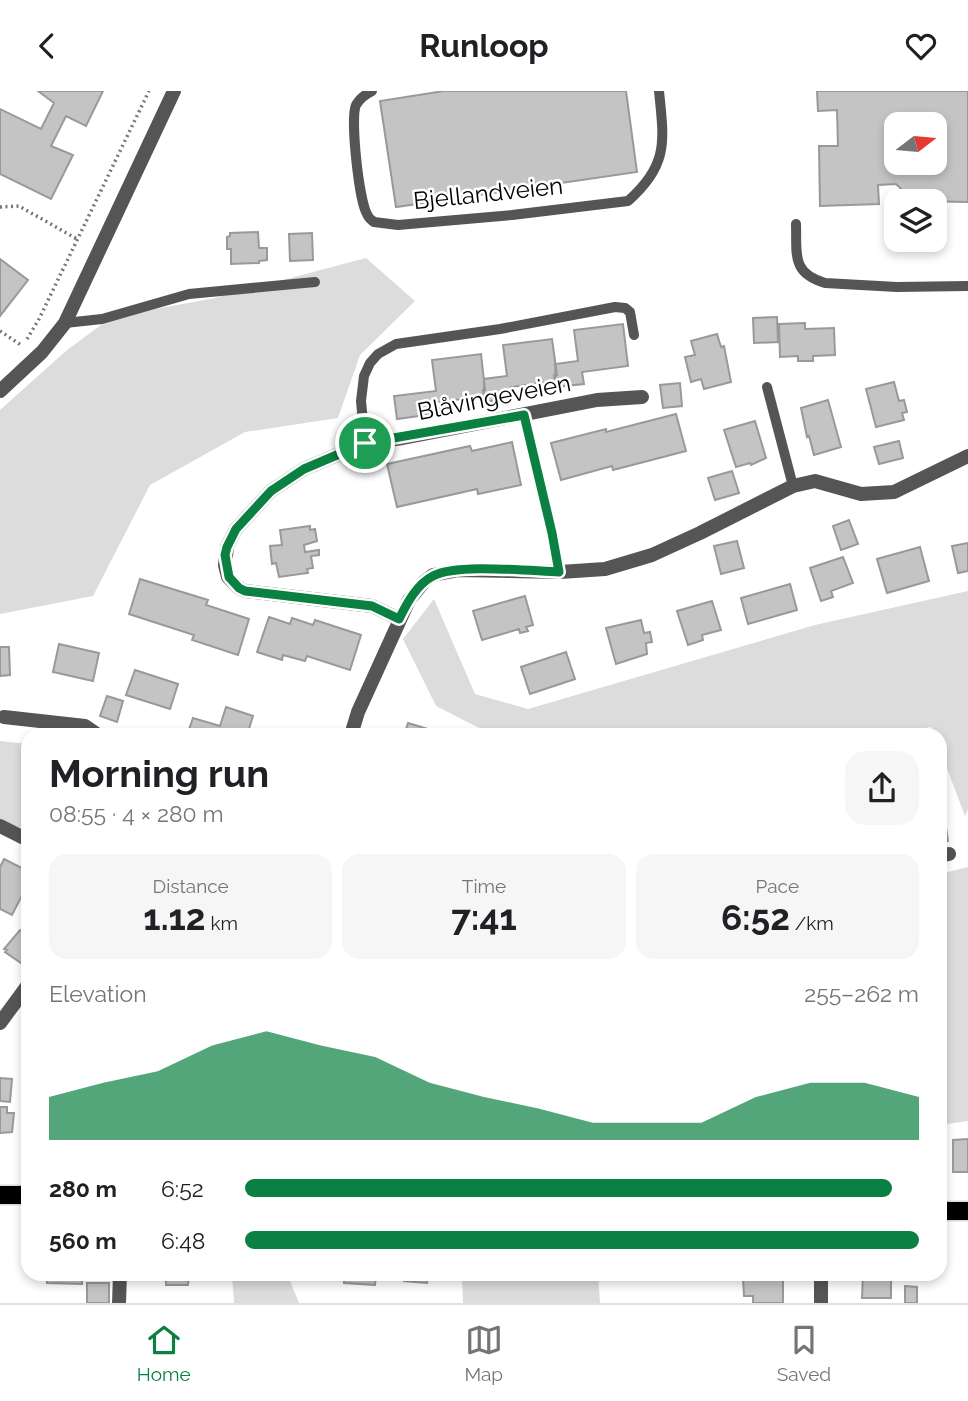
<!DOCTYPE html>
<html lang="en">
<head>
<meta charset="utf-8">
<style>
  body { margin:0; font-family:Raleway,sans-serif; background:#f6f6f6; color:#202124; height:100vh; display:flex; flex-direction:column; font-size:26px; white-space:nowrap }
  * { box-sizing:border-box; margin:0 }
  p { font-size:23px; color:#757577 }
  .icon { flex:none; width:38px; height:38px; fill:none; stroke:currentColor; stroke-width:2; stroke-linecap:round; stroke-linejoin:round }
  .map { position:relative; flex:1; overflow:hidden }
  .panel { position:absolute; left:21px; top:637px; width:926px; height:553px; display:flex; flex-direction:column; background:#fff; border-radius:21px; box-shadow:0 4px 10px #0003 }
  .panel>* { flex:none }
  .needle { width:46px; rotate:74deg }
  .buttons { position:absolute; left:884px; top:21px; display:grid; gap:14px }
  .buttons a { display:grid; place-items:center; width:63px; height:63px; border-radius:14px; background:#fff; box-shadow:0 4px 10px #0003; font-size:35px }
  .pin { position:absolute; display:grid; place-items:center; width:60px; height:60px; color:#fff; margin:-30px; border:4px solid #fff; border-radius:50%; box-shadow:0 2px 7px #0007 }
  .round { display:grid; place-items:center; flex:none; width:74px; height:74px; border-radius:21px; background:#f6f6f6 }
  .overview { display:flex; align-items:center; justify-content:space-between; height:119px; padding:0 28px }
  h1 { font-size:38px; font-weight:700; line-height:52px }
  .figures { display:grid; grid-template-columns:repeat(3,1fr); gap:10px; height:119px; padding:7px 28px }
  .figures div { display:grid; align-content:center; border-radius:18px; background:#f6f6f6; text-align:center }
  .figures b { font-size:35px; font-weight:700 }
  .figures small { font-size:19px; font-weight:400 }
  .figures p { font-size:19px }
  .chart { height:196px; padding:14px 28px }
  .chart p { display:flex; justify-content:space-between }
  .chart svg { width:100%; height:126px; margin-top:7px; fill:#0b8043; opacity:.7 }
  ul { padding:0 28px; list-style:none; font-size:23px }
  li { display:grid; grid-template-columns:112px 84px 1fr; align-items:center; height:52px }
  li i { height:18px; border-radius:9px; background:#0b8043 }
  header { display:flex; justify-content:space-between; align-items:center; height:91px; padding:0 28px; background:#fff; font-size:32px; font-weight:700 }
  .menu { display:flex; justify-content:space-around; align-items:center; height:98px; border-top:2px solid #e0e0e0; background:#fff; font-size:19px; color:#757577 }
  .menu a { display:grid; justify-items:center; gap:4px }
  .menu .current { color:#0b8043 }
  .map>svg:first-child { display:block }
</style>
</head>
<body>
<header><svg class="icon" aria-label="back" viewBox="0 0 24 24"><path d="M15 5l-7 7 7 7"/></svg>Runloop<svg class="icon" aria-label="heart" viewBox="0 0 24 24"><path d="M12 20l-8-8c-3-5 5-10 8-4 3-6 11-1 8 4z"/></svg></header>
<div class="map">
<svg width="968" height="1212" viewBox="0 0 968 1212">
  <rect width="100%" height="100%" fill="#fff"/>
  <path fill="#dcdcdc" d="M366 167 415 210 360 264 338 327 245 341 150 394 93 505 0 523V319L67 259 112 226 215 207Z
    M968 500V719L965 725 940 659V644H934L931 636 892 644H493L436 615 403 548 434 508 475 603 528 618 815 534Z
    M0 650 28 653V739L0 730Z
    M968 776V1030L940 1034V783Z
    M232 1183H287L299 1212H234Z
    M462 1183H598L600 1212H463Z"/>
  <path fill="#c4c4c4" stroke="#999" stroke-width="2" fill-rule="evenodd" d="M38 0H103L86 35 66 25 51 55 73 64 51 108 0 83V18L41 38 54 12Z
    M444 0H626L637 81 396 116 380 10Z
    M817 0H968V111L914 110 896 93 878 94 879 113 820 115 819 55H838L837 19 818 20ZM896 33H934V72H896Z
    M258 141 259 157H267V169L259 170V172L231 173V158H227V146L230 145V142Z
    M312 142 313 169 290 170 289 143Z
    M0 168 28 189 0 225Z
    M777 226 778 251 754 252 753 227Z
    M805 232V238L834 237 835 264 813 265V270H798V265L780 266 779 233Z
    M623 233 628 275 582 281 584 293 556 296 555 273 578 270 574 239Z
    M717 243 721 256 724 255 731 291 704 298 701 288 691 291 685 266 695 264 691 250Z
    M552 248 557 284H554L555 290 511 296 512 307 484 311V288L507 285 503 254Z
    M481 263 485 299H483L484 305 440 311 441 322 397 328 394 305 436 300 432 269Z
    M894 291 899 310 904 309 907 321 902 322 904 329 876 336 866 298Z
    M680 292 682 315 663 317 660 294Z
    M828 309 841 356 814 364 809 345 807 346 801 317Z
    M676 323 686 360 613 379 612 375 561 389 551 352 606 338V341Z
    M755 330 766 367 751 374 750 372 736 376 724 339Z
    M899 350 903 367 879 373 874 356Z
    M512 351 521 394 478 403 477 398 397 416 387 373 470 355 472 360Z
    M732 380 739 402 715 409 708 387Z
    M849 429 858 453 841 459 833 435Z
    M310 435V439L315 438 317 450 304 454 305 461 319 459V464L311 465 313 477 307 478 308 482 279 486 276 472 272 473 270 455 282 454 280 439Z
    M737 450 744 477 721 483 714 455Z
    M968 452V480L958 482 952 455Z
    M920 456 929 490 887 502 877 468Z
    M843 466 853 492 831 500 833 506 821 510 810 477Z
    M140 488 208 509 206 514 249 528 238 564 192 549 194 544 129 523Z
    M790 493 797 519 748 533 741 507Z
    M525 505 533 534 526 536 528 540 520 542 519 538 482 549 473 520Z
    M712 510 721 539 702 544 703 549 688 554 677 520Z
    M269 526 290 533 292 527 313 534 315 529 361 544 350 579 307 565 305 570 283 564 282 569 257 561Z
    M641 529 644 542 650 541 652 551 646 552 647 563 616 573 606 537Z
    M59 553 99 562 93 590 53 581Z
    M0 556H9L10 584 0 585Z
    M566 561 575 588 530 603 521 576Z
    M135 579 178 593 170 618 126 604Z
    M107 605 123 610 117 631 100 625Z
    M226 616 253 625 247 644H187L193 627 220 635Z
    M408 632 434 640 433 644H404Z
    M940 724H944L948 750 940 751Z
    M4 768 28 780V793L12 824 0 818V776Z
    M20 839 28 844V868L24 874 5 861 7 859 4 858Z
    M0 987 12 988 10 1011 0 1010Z
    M0 1016H7V1022H14L12 1041 0 1042Z
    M968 1048V1081H953V1049Z
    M47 1183H82V1193L47 1192Z
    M155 1183H189L188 1194H166V1187H155Z
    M344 1183H382V1185H376L375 1194 344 1192Z
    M405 1183H428L427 1192 404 1190Z
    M863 1183H891V1207H862Z
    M743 1187 783 1188V1212H753V1205H744Z
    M87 1192H109V1212H87Z
    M905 1195 917 1196V1212H905Z"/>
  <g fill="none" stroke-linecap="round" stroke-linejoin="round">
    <g stroke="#dbdbdb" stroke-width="21">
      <path id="primary" d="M0 1104H28
        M940 1120H968"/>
    </g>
    <path stroke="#777" stroke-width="3.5" stroke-dasharray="2 3.5" stroke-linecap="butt" d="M0 116 19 115 77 148
      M0 240 21 254
      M27 248 39 228 149 0"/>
    <path stroke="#555" stroke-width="10" d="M372 0C366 3 360 7 356 14 350 27 359 110 367 123 368 126 371 129 374 131L398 134 512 124 628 110C669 74 664 50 659 0
      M796 133C797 163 791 182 825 192L897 196 968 195
      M65 232 102 228 189 203 315 191
      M767 296 793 395
      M524 324 553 441 560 481
      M365 352 361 310 364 285 370 272 378 263 396 253 500 238 615 216 625 217 630 221 634 244"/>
    <path stroke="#555" stroke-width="14" d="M0 300 42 261 65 232 174 0
      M399 528 372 515 245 500 239 497 228 486 225 474 227 456 236 438 271 400 304 378 365 352 403 347 597 309 642 306
      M4 626 85 635 98 644
      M351 644 358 621 409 509 424 491 433 484 459 479 560 481 605 478 652 464 700 442 793 395 815 390 861 403 894 401 968 365
      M0 735 28 749
      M940 765 949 763
      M0 932 28 894
      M821 1183V1212
      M119 1212 120 1183"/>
    <use href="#primary" stroke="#000" stroke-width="18"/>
  </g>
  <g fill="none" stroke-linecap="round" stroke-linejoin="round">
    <g stroke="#fff" stroke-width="14">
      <path id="route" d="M524 324 552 442 559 481C530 480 456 472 433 485 417 493 407 512 399 528L372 515 245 500 239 497 229 486 225 464 227 456 236 438 271 400 304 378 365 352Z"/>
    </g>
    <use href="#route" stroke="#0b8043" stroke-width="9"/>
  </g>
  <g text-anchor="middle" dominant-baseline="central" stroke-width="5" stroke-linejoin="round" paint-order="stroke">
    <g font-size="24" fill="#000" stroke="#fff">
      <text transform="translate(488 102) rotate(-6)">Bjellandveien</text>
      <text transform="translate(494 306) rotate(-11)">Blåvingeveien</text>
    </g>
  </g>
</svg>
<div class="buttons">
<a><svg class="needle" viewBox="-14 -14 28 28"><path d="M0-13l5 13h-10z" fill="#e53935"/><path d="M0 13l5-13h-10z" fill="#757577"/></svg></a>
<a><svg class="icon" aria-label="layers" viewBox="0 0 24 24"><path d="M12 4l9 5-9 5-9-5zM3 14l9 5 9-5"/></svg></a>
</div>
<div class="pin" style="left:365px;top:352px;background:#1e9e55"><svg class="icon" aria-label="arrive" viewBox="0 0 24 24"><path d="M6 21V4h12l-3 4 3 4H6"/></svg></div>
<section class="panel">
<div class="overview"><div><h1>Morning run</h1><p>08:55 · 4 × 280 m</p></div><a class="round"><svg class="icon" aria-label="share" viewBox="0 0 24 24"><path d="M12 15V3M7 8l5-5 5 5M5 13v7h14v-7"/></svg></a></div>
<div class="figures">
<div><p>Distance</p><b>1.12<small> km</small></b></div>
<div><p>Time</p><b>7:41</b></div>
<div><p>Pace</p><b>6:52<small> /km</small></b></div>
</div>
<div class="chart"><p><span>Elevation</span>255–262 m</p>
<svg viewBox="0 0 160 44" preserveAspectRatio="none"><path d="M0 44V29L10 24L20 20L30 11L40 6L50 11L60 15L70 24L80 29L90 33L100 38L110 38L120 38L130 29L140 24L150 24L160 29V44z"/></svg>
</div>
<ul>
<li><b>280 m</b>6:52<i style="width:96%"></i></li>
<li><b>560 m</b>6:48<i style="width:100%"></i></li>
</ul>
</section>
</div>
<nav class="menu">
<a class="current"><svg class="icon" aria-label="home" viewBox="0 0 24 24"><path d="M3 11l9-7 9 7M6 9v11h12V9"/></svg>Home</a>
<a><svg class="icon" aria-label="map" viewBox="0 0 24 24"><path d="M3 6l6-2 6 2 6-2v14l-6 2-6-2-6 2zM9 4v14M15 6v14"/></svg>Map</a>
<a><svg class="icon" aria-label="saved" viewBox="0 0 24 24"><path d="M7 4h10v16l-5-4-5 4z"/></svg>Saved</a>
</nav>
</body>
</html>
